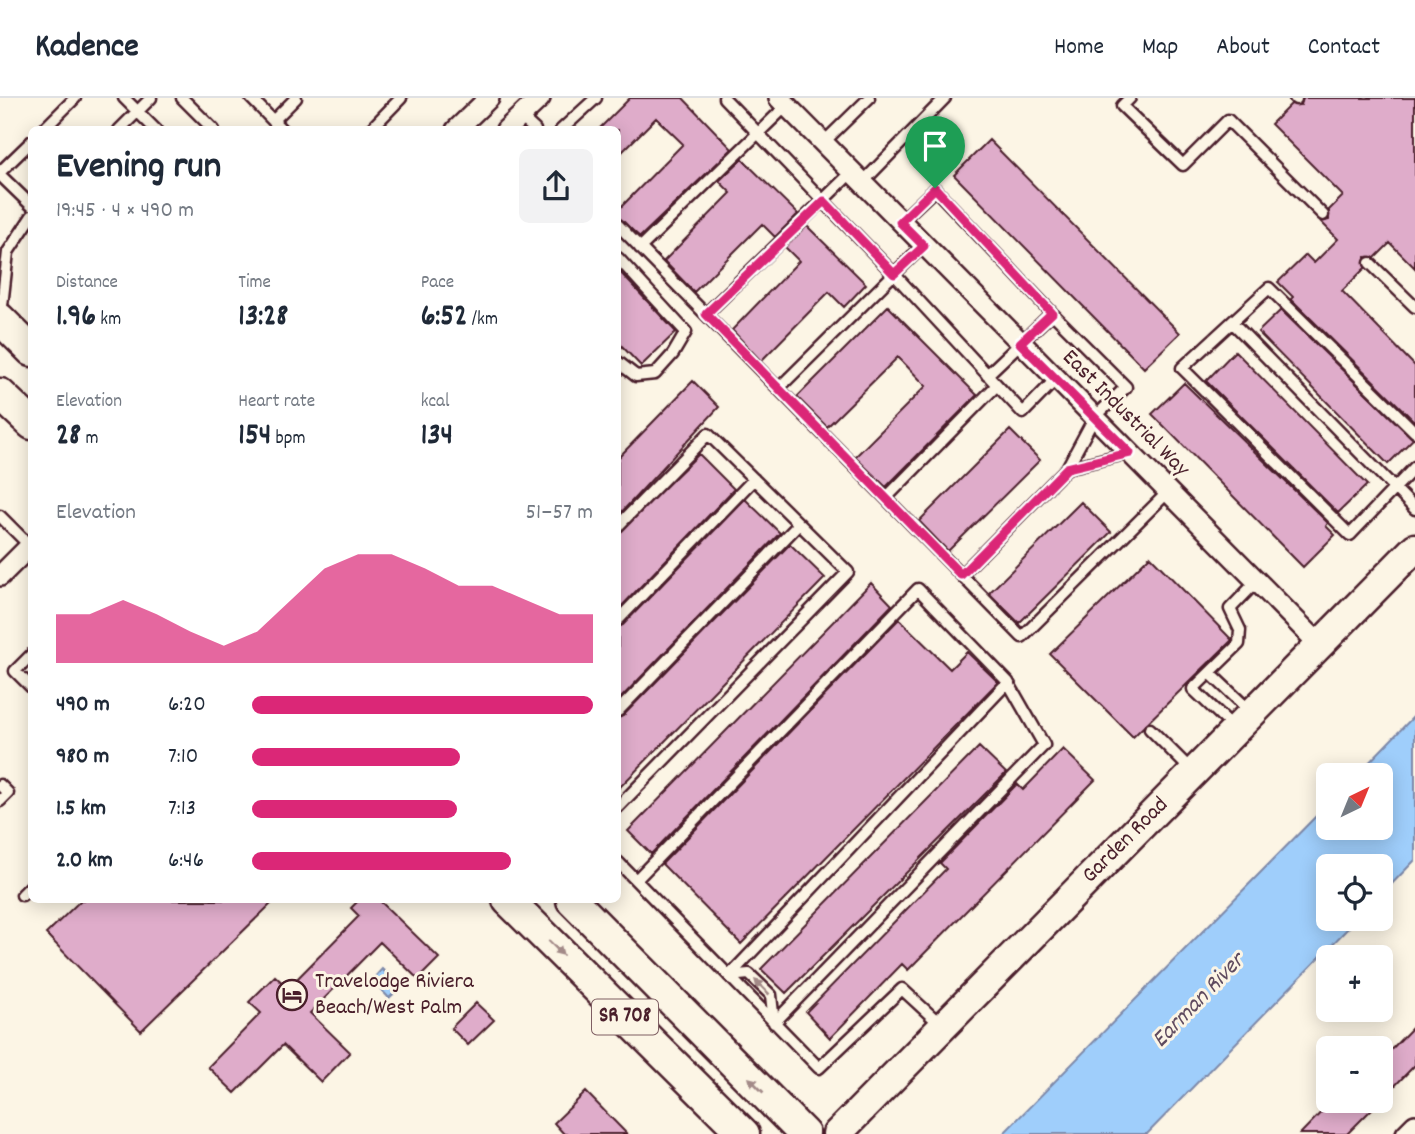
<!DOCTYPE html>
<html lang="en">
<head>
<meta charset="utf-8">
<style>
  body { margin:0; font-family:Dekko,sans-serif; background:#f2f2f3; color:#1f2937; height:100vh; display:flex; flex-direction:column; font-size:26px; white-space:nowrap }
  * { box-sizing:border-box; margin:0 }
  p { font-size:23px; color:#747a83 }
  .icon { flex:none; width:38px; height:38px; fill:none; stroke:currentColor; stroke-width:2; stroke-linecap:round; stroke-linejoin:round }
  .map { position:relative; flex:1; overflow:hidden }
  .details { position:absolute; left:28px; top:28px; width:593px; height:777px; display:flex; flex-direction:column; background:#fff; border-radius:10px; box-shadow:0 4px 18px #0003 }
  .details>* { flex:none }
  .needle { width:46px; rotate:43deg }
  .controls { position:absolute; left:1316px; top:665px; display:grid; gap:14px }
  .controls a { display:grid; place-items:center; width:77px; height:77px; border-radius:10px; background:#fff; box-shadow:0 4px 18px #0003; font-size:35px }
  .pin { position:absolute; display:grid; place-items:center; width:60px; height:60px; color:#fff; margin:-72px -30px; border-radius:50% 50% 50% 0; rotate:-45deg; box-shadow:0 0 7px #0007 }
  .pin .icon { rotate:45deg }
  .round { display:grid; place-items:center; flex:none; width:74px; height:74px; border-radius:10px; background:#f2f2f3 }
  .head { display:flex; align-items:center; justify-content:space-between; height:119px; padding:0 28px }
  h1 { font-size:38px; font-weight:700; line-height:52px }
  .stats { display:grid; grid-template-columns:repeat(3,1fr); gap:10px; height:119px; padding:7px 28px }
  .stats div { display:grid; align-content:center }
  .stats b { font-size:30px; font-weight:700 }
  .stats small { font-size:19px; font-weight:400 }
  .stats p { font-size:19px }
  .chart { height:196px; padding:14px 28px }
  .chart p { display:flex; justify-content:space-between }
  .chart svg { width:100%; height:126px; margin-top:7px; fill:#db2777; opacity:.7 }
  ul { padding:0 28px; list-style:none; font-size:23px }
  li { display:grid; grid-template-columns:112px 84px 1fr; align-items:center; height:52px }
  li i { height:18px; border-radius:9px; background:#db2777 }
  header { display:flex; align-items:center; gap:42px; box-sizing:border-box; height:98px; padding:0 35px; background:#fff; border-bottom:2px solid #e0e1e3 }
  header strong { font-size:33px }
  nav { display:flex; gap:38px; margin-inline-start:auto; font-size:24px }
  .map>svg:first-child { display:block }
</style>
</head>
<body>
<header>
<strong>Kadence</strong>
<nav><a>Home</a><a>Map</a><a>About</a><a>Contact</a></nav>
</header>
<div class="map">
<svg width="1415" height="1036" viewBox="0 0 1415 1036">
  <rect width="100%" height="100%" fill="#fcf5e5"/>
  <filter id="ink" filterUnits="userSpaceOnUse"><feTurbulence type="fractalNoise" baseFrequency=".0143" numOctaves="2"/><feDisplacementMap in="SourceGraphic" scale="14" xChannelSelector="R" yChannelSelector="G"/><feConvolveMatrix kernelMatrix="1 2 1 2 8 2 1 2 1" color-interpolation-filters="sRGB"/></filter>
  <g filter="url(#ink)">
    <path fill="#9fcefb" stroke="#7d88a8" stroke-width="2" d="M1415 617V762L1381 797V768H1328V821H1357L1147 1036H1003L1328 706V730H1381V677H1357Z
      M382 871 400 890 389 900 372 882Z"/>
    <path fill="#dfacca" stroke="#4a1f2b" stroke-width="2" d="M630 0H683L732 51 640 139 618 120V112L683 46 656 20 618 58V32H598Z
      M1303 0H1415V170L1390 145 1375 160 1365 159V170L1342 193 1415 268V324L1291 201 1293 199 1278 184 1306 157 1314 165 1338 141 1321 124 1329 122V112L1343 98 1271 26 1291 6 1301 7Z
      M989 42 1180 235 1144 270 954 77Z
      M742 61 798 116 775 139 762 126 694 194 664 163 731 95 719 83Z
      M807 128 866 186 844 209 829 194 761 263 732 232 799 163 785 149Z
      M618 172 676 234 641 268 618 244Z
      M888 208 977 297 886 389 855 359 926 288 898 259 827 329 797 299Z
      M1281 212 1413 341 1388 366 1258 234Z
      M1235 253 1367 387 1338 415 1206 283Z
      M693 283 719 309 618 418V360Z
      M1184 285 1328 425 1326 428 1335 437 1303 469 1152 316Z
      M1010 332 1040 362 948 453 919 423Z
      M699 356 734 391 618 512V435Z
      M745 401 780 435 618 603V529L623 527Z
      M1081 404 1111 434 1019 525 989 495Z
      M790 446 825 480 618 691V620L623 618Z
      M1150 458 1232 542 1133 639 1050 556Z
      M871 485 892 507 651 756 628 733Z
      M899 521 950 571 967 554 998 584 741 846 662 766Z
      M979 649 1006 675 786 895 761 871Z
      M1063 651 1095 682 908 872 902 866 830 940 806 914 946 771 940 765 1017 686 1023 692Z
      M81 802H275L141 933 46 836Z
      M359 802H379L439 860 418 881 380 844 310 915 350 954 321 984 283 947 235 995 208 969 261 915 249 904 275 878 288 890 359 818 351 810Z
      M476 905 494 922 468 947 451 930Z
      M1415 927V967L1381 1002V962Z
      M586 994 627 1036H564L554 1025Z
      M1332 1003H1380L1347 1036H1300Z"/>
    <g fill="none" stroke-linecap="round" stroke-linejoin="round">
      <g stroke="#4a1f2b" stroke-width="15">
        <path id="lane" d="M124 0 156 32
          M182 0 214 32
          M251 0 282 32
          M724 0 894 176 779 290
          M1130 0 1122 8 1183 67 1228 22 1323 117
          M1295 0 1296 1
          M520 18 535 32
          M273 23 296 0
          M43 32 75 0
          M119 32 151 0
          M370 32 401 0
          M561 32 596 0
          M823 45 869 0
          M0 74 32 43
          M0 77 32 108
          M862 85 945 0
          M900 124 935 91 1052 215 1126 289 1094 320 1067 370 961 477
          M618 127 1022 539 1168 394
          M924 147 894 176 1023 315 1056 281
          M640 150 786 8
          M618 160 686 234 673 256 655 276 636 278 618 264
          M1370 165 1415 209
          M706 216 852 74
          M1 217 8 154 32 118
          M1233 225 1415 411
          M987 277 1052 215
          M1415 334 1269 190 1182 270 1350 437 1415 369
          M1067 370 1129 355
          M886 400 997 287
          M0 418 31 449
          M618 428 708 336 848 474 618 709
          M618 522 754 381
          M32 556 15 573 32 590
          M1210 575 1250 613
          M618 613 799 426
          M1233 629 1193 591 1239 546 1240 532 1230 511 1257 483
          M1150 631 1192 673
          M0 687 8 695 0 703
          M618 764 819 970 902 891 940 926
          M636 782 918 491 1008 584 1044 647 774 925
          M22 797 32 787
          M729 878 1008 584
          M729 878 749 876 771 897 774 925"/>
      </g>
      <g stroke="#4a1f2b" stroke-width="24">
        <path id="street" d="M779 0 1320 547
          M456 32 489 0
          M506 32 540 0
          M0 478 32 446
          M1406 1036 1415 1027"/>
      </g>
      <g stroke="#4a1f2b" stroke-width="33">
        <path id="secondary" d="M837 1036 1415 450"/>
      </g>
      <g stroke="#4a1f2b" stroke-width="35">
        <path id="primary" d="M0 221 32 253
          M0 296 32 326
          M508 802 744 1036
          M572 802 804 1036"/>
      </g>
      <use href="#lane" stroke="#fcf5e5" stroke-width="10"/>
      <use href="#street" stroke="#fcf5e5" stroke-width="19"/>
      <use href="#secondary" stroke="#fcf5e5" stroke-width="28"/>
      <use href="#primary" stroke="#fcf5e5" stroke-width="30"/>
    </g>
    <defs><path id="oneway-solid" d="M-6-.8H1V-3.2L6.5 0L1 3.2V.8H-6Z" transform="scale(1.75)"/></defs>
    <g fill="#a38a88">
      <use href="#oneway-solid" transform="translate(556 850) rotate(45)"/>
      <use href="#oneway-solid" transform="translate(762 889) rotate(-135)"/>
      <use href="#oneway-solid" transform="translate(756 987) rotate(-135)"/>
    </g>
  </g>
  <g fill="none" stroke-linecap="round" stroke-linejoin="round" filter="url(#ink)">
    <g stroke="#fff" stroke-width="14">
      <path id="route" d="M935 90 1052 215 1020 245 1130 355 1067 370 961 477 706 216 824 103 894 176 924 148 900 124Z"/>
    </g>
    <use href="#route" stroke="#db2777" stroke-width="9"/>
  </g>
  <defs>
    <g id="hotel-ring" transform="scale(1.575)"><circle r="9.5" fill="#fcf5e5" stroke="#4a1f2b" stroke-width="1.5"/><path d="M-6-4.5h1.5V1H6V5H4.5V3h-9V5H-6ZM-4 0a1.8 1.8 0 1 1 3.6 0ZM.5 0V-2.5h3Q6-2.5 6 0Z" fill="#4a1f2b"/></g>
  </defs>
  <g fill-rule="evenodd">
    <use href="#hotel-ring" x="292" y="897"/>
  </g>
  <g text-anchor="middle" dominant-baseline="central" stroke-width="6" stroke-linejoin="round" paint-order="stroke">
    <rect fill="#fcf5e5" stroke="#7f5f63" stroke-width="2" x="592" y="901.5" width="66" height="35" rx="5"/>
    <g font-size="21" font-weight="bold" fill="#4a1f2b">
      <text x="625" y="919">SR 708</text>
    </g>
    <g font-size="23" fill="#4a1f2b" stroke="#fcf5e5">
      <text transform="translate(1125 316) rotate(45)">East Industrial Way</text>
      <text transform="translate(1126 743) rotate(-45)">Garden Road</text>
    </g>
    <g font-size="23" fill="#4a1f2b" stroke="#fcf5e5" text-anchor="start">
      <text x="315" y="884">Travelodge Riviera<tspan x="315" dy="26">Beach/West Palm</tspan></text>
    </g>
    <g font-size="24" font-style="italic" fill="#5f4b5f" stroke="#fcf5e5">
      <text transform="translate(1199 903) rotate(-46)">Earman River</text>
    </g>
  </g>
</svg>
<div class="controls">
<a><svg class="needle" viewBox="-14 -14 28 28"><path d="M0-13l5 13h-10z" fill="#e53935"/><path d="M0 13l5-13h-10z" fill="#747a83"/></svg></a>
<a><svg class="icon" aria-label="locate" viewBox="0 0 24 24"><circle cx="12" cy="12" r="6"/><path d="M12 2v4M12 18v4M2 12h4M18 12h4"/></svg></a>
<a>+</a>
<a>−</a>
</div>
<div class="pin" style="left:935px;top:90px;background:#1e9e55"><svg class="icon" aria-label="arrive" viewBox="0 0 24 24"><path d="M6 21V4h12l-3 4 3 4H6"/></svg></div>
<section class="details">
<div class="head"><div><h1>Evening run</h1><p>19:45 · 4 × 490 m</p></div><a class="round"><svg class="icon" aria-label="share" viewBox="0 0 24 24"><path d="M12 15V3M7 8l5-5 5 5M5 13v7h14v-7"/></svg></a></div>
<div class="stats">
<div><p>Distance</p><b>1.96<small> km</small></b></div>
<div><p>Time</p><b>13:28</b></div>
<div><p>Pace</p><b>6:52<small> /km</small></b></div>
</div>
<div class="stats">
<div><p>Elevation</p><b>28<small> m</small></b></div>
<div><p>Heart rate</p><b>154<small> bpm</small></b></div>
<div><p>kcal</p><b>134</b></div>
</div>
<div class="chart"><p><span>Elevation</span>51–57 m</p>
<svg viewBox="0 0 160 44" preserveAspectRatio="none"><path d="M0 44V27L10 27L20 22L30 27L40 33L50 38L60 33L70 22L80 11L90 6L100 6L110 11L120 17L130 17L140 22L150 27L160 27V44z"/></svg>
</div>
<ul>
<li><b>490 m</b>6:20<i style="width:100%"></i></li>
<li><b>980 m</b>7:10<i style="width:61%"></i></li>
<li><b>1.5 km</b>7:13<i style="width:60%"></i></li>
<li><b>2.0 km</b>6:46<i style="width:76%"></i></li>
</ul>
</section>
</div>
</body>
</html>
